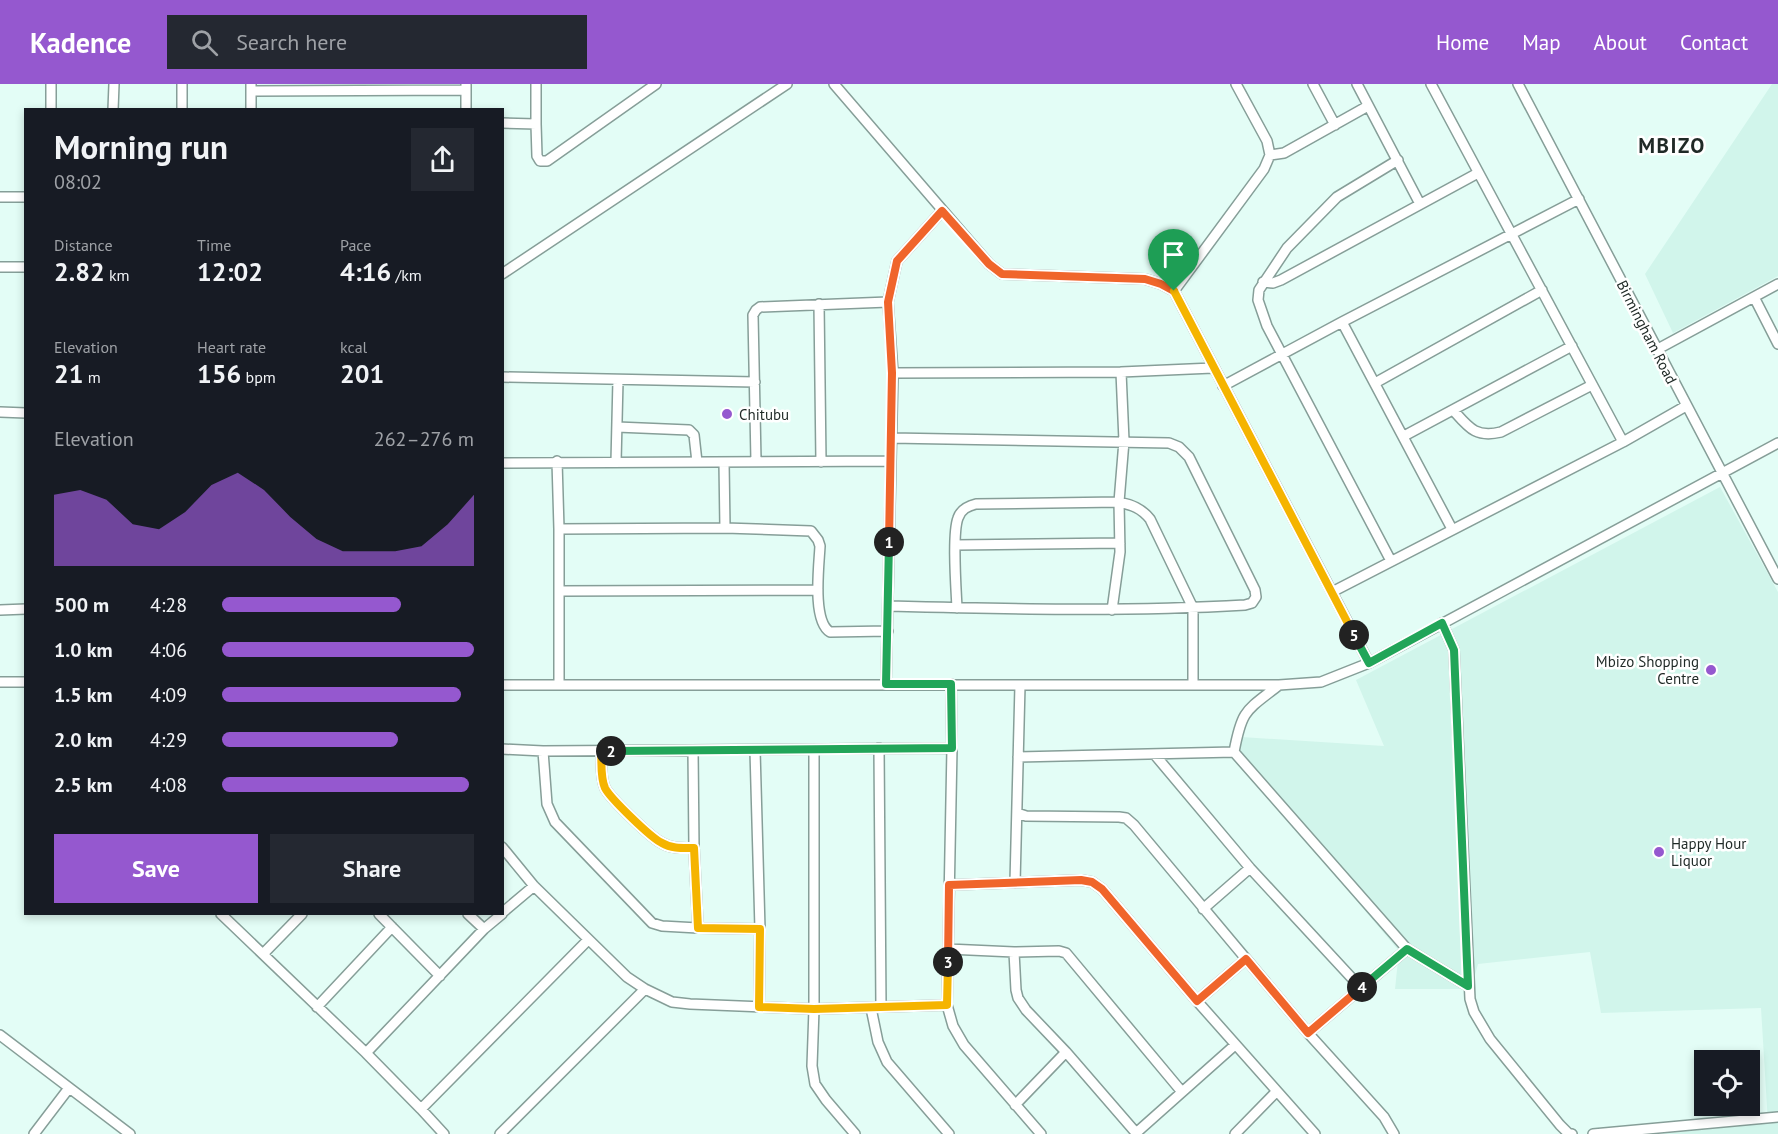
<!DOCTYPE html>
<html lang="en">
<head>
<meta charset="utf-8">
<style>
  body { margin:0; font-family:"PT Sans",sans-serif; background:#242831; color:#f1f3f6; height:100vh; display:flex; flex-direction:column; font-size:22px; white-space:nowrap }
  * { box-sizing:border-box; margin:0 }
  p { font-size:20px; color:#9ea1a6 }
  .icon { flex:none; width:33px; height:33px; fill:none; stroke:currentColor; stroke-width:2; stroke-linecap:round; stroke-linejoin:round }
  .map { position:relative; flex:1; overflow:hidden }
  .details { position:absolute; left:24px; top:24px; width:480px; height:807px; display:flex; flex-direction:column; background:#171b24; border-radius:0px; box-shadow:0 3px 9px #0003 }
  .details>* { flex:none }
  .controls { position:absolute; left:1694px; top:966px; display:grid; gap:12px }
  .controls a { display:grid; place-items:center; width:66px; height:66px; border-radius:0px; background:#171b24; box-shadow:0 3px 9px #0003; font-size:30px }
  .pin { position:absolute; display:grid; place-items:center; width:51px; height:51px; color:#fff; margin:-62px -26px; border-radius:50% 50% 50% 0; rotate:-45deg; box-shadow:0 0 6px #0007 }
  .pin .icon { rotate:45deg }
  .km { position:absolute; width:30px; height:30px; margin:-15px; border-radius:50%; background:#222; color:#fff; font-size:16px; line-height:30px; text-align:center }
  .round { display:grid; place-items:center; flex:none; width:63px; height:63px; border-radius:0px; background:#242831 }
  .headline { display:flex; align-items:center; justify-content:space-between; height:102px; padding:0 30px }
  h1 { font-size:33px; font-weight:700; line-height:45px }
  .stats { display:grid; grid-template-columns:repeat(3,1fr); gap:9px; height:102px; padding:6px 30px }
  .stats div { display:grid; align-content:center }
  .stats b { font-size:26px; font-weight:700 }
  .stats small { font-size:16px; font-weight:400 }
  .stats p { font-size:16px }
  .chart { height:168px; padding:12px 30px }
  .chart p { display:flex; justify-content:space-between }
  .chart svg { width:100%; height:108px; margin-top:6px; fill:#9558cf; opacity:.7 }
  .cta { display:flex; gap:12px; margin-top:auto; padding:12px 30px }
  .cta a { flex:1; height:69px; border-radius:0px; background:#9558cf; color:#fff; font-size:24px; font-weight:700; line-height:69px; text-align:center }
  .cta a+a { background:#242831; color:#f1f3f6 }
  ul { padding:0 30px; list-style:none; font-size:20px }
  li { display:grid; grid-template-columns:96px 72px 1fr; align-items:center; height:45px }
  li i { height:15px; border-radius:8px; background:#9558cf }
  header { display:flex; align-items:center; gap:36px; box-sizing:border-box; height:84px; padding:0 30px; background:#9558cf; color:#fff }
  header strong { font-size:28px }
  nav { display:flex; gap:33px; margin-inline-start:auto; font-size:21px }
  .search { width:420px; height:54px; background:#242831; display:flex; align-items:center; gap:15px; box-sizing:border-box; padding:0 21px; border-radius:0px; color:#9ea1a6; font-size:22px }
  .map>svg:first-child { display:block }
</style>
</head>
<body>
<header>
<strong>Kadence</strong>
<div class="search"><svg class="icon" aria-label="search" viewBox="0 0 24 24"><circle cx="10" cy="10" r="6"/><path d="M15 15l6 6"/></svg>Search here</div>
<nav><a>Home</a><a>Map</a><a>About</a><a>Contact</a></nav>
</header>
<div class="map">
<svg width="1778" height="1050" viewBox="0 0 1778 1050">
  <rect width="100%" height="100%" fill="#e3fdf6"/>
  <path fill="#d1f5eb" d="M1772 0H1778V192L1673 249 1645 190Z
    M1720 403 1778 508V1050H1660L1768 1039 1761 924 1601 929 1590 868 1478 880 1471 905H1395L1399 867 1233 670 1241 653 1384 662 1356 596Z"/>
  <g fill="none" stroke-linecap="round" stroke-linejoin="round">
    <g stroke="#869e98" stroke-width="12">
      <path id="minor" d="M182 0V26
        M251 0V26
        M536 0V40
        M834 0 989 180 1002 190 1145 195 1161 200 1174 207 1369 579
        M1313 0 1335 41
        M1357 0 1420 120
        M1431 0 1623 358
        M1518 0 1778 495
        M251 7 466 6
        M51 26V0
        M113 26 114 0
        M466 26V1
        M502 39 536 40 537 72 540 77H547L656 0
        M1270 71 1284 69 1368 22
        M0 113H26
        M0 183H26
        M502 190 787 0
        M1263 198 1273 199 1281 196 1478 89
        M1174 207 1264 85 1270 71 1267 57 1236 0
        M1754 213 1778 260
        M819 220 821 378
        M1342 238 1452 445
        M1656 266 1778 200
        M893 289 1121 288 1213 284
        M502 293 755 298
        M1375 299 1542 206
        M1223 302 1342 238 1579 115
        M1454 327C1469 344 1476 354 1501 348L1592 301
        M0 328 26 329
        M617 343 689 346 694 351 697 378
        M1404 352 1572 262
        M557 377 559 445V601
        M756 377 753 231 756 226 760 223 888 218
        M616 378 618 296
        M724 378 725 444
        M502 379 889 377
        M559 445 725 444 811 447 818 456 820 462C819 482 812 537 830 548L888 547
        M956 461 1120 459
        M1391 477 1267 242 1258 216 1259 206 1287 164 1337 113 1398 76
        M560 507 818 506
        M1332 508 1623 358 1686 322
        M889 522C1007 525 1126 528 1245 521L1252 519 1256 513 1255 506 1189 373 1179 363 1169 359 891 354
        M957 524C956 503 952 450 958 434 961 425 968 422 976 420L1119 418C1132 421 1141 424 1150 435L1193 524V601
        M0 526 26 525
        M1112 526 1120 468 1119 418 1124 357 1121 288
        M1442 539 1454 566 1470 915 1474 928 1490 955 1560 1041 1568 1049 1572 1050
        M0 598H26
        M886 600 893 289 888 218 897 177 942 127
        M951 600 952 664 947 921 953 942 964 961 1041 1050
        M502 601H1279L1321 598 1369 579 1778 359
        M879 664 881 923
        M502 665 543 667 952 664
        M814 665V925L812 982 815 1000 826 1016 855 1050
        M693 666 694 764 698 844 760 845
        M755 666 760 845 759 923
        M543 667 547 720 555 738 652 839 662 842 698 844
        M601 667C602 678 600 693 605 704 610 714 651 754 662 759 672 765 683 764 694 764
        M1234 668C1242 625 1246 627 1279 601
        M1155 671 1250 784 1361 904
        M1018 673 1234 668 1407 865 1468 902
        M1017 729 1026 732 1119 733 1126 734 1134 741 1308 949 1384 1033 1394 1050
        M502 763 534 802 627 893 645 905 672 918 690 920 814 925 947 921
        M1015 799 1020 601
        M949 801 1081 796 1092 798 1102 805 1197 917 1315 1050
        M1203 825 1250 784
        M502 829 534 802
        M221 830 366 969 421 1025 444 1050
        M379 830 440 892
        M468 830 484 845
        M948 865 1014 868 1059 867 1066 869 1182 1008
        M1014 868 1016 906 1018 914 1026 926 1066 968 1137 1050
        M264 869 302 830
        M1197 917 1246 875
        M317 923 392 843
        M871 924 878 958 887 978 949 1050
        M1308 949 1407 865
        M0 951 130 1050
        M366 969 484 845 502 830
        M1015 1021 1066 968
        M421 1025 588 856
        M1136 1049 1235 961
        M34 1050 69 1004
        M500 1050 645 905
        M1235 1050 1276 1008
        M1593 1050 1778 1033"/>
    </g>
    <use href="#minor" stroke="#fff" stroke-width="9"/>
  </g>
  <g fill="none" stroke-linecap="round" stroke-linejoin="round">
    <g stroke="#fff" stroke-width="12">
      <path id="split-1" d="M889 458 892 289 888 218 897 177 942 127 989 180 1002 190 1145 195 1161 200 1174 207"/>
    </g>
    <g stroke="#fff" stroke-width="12">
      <path id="split-2" d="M611 667 952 664 951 600H886L889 458"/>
    </g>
    <g stroke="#fff" stroke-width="12">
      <path id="split-3" d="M611 667H601C602 678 600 693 605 704 610 714 651 754 662 759 672 765 683 764 694 764L698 844 760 845 759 923 814 925 947 921 948 878"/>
    </g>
    <g stroke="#fff" stroke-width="12">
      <path id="split-4" d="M948 878 949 801 1081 796 1092 798 1102 805 1197 917 1246 875 1308 949 1362 903"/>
    </g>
    <g stroke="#fff" stroke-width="12">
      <path id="split-5" d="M1354 551 1369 579 1442 539 1454 566 1468 902 1407 865 1362 903"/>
    </g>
    <g stroke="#fff" stroke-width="12">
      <path id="split-6" d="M1174 207 1354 551"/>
    </g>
    <use href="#split-1" stroke="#f0652b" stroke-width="8"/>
    <use href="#split-2" stroke="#22a559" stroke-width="8"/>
    <use href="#split-3" stroke="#f5b400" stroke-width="8"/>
    <use href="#split-4" stroke="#f0652b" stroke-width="8"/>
    <use href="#split-5" stroke="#22a559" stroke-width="8"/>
    <use href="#split-6" stroke="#f5b400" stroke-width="8"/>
  </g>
  <g fill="#9558cf" stroke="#fff" stroke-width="2">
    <circle cx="727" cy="330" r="6"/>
    <circle cx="1711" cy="586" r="6"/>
    <circle cx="1659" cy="768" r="6"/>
  </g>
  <g text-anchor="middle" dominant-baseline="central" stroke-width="5" stroke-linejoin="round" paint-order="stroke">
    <g font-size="15" fill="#1f2926" stroke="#fff">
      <text transform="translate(1647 248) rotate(63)">Birmingham Road</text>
    </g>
    <g font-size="15" fill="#1f2926" stroke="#fff" text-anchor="start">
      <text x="739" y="330">Chitubu</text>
      <text x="1699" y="577" text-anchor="end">Mbizo Shopping<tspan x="1699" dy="17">Centre</tspan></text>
      <text x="1671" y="759">Happy Hour<tspan x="1671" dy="17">Liquor</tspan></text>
    </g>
    <g font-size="21" font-weight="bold" letter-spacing="1.5" fill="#1f2926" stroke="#fff">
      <text x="1672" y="61">MBIZO</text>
    </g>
  </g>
</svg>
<div class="controls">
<a><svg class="icon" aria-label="locate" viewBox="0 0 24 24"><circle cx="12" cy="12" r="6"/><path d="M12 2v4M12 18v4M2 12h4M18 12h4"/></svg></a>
</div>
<div class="pin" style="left:1174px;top:207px;background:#1e9e55"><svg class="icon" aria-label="arrive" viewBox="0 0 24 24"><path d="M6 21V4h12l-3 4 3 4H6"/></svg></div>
<b class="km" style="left:889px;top:458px">1</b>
<b class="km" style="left:611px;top:667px">2</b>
<b class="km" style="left:948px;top:878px">3</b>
<b class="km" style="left:1362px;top:903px">4</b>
<b class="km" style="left:1354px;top:551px">5</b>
<section class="details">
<div class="headline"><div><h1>Morning run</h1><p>08:02</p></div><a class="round"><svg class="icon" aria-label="share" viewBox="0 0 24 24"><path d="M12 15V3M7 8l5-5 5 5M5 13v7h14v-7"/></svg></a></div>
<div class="stats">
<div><p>Distance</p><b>2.82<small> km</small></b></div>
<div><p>Time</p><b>12:02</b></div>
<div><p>Pace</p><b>4:16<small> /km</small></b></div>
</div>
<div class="stats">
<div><p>Elevation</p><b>21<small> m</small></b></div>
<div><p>Heart rate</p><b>156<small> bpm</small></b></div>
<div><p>kcal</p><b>201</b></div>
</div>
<div class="chart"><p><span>Elevation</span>262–276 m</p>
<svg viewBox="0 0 160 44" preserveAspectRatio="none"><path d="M0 44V15L10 13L20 17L30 27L40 29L50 22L60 11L70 6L80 13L90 24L100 33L110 38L120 38L130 38L140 36L150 27L160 15V44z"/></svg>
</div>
<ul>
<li><b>500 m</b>4:28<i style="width:71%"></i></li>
<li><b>1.0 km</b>4:06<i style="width:100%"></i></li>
<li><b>1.5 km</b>4:09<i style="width:95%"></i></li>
<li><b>2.0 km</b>4:29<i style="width:70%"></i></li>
<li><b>2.5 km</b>4:08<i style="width:98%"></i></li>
</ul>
<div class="cta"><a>Save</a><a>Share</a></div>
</section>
</div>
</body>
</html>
